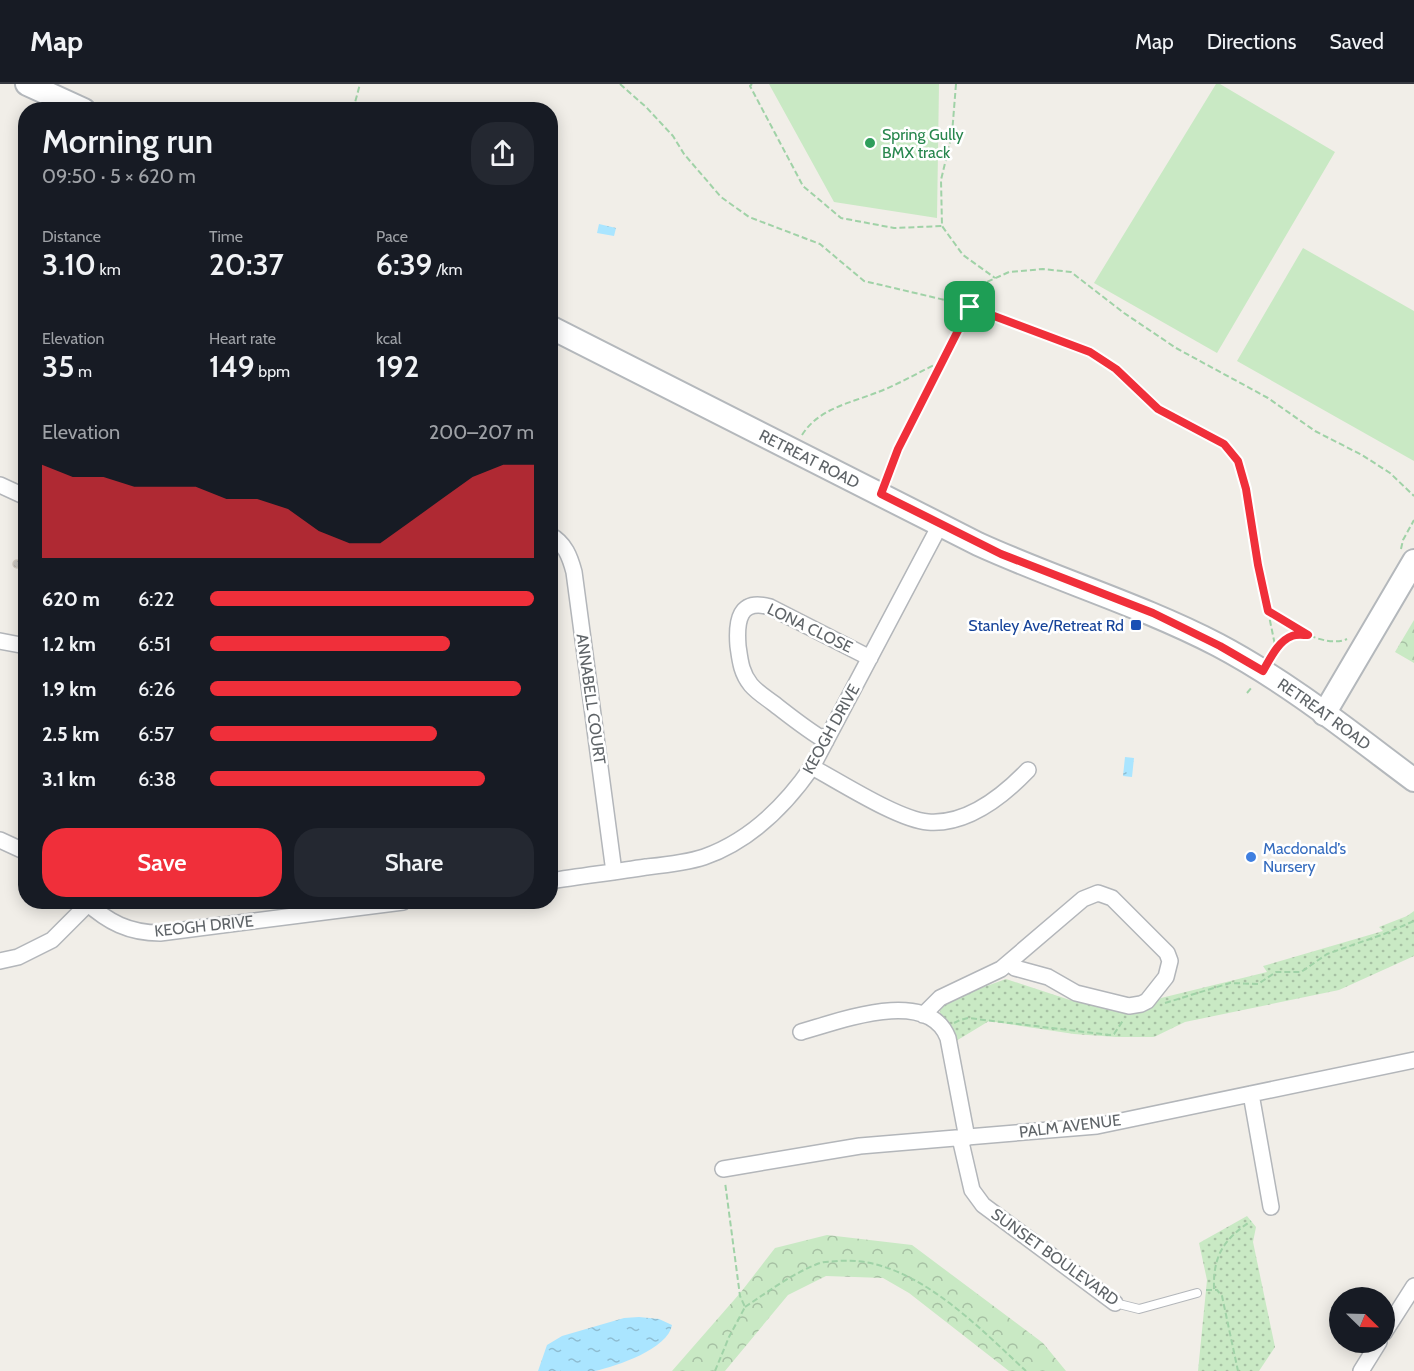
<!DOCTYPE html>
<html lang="en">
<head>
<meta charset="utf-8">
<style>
  body { margin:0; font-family:Cabin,sans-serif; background:#242831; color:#f1f3f6; height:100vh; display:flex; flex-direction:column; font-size:22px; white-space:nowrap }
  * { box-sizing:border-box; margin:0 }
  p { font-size:20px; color:#9ea1a6 }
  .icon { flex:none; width:33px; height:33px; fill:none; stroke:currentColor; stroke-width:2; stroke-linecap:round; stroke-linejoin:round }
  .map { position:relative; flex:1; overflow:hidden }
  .details { position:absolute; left:18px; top:18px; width:540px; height:807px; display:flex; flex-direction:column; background:#171b24; border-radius:24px; box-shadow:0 3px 15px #0003 }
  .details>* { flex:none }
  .needle { width:39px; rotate:113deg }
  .tools { position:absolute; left:1329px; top:1203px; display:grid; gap:12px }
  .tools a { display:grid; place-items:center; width:66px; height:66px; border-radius:50%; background:#171b24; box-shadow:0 3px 15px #0003; font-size:30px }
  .pin { position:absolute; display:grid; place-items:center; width:51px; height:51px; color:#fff; margin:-26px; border-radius:12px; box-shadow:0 3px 9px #0006 }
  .round { display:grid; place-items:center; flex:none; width:63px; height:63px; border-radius:24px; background:#242831 }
  .headline { display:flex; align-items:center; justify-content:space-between; height:102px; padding:0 24px }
  h1 { font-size:33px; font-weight:600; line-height:45px }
  .figures { display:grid; grid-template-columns:repeat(3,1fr); gap:9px; height:102px; padding:6px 24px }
  .figures div { display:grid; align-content:center }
  .figures b { font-size:30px; font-weight:600 }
  .figures small { font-size:16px; font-weight:400 }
  .figures p { font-size:16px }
  .chart { height:168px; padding:12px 24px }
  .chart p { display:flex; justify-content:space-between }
  .chart svg { width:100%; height:108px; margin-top:6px; fill:#f02f3a; opacity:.7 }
  .cta { display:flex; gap:12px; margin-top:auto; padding:12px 24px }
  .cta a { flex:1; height:69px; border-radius:24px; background:#f02f3a; color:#fff; font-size:24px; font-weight:600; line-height:69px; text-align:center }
  .cta a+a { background:#242831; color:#f1f3f6 }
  ul { padding:0 24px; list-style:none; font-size:20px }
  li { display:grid; grid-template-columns:96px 72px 1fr; align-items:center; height:45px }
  li i { height:15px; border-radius:8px; background:#f02f3a }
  header { display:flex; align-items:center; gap:36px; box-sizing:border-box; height:84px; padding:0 30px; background:#171b24; border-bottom:2px solid #363941 }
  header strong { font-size:28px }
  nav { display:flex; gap:33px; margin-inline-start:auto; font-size:21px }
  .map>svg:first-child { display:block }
</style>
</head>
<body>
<header>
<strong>Map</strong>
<nav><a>Map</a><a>Directions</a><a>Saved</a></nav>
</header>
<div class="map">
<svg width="1414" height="1287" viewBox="0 0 1414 1287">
  <defs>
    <pattern id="grass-dots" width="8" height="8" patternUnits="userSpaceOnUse" patternTransform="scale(1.5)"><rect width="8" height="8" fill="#c9e9c4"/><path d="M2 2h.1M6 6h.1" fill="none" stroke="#a6c0a3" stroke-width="1.8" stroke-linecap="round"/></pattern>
    <pattern id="forest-crowns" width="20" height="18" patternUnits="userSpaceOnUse" patternTransform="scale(1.5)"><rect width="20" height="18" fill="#c9e9c4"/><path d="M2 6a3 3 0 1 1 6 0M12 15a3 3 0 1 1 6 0" fill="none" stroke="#a6c0a3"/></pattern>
    <pattern id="water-ripples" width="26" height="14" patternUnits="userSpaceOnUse" patternTransform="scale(1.5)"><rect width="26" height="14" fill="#aae5ff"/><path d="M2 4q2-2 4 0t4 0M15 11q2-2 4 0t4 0" fill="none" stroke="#8ebdd2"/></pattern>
    <pattern id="building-back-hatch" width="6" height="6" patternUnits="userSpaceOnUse" patternTransform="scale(1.5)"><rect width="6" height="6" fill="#ccc9c4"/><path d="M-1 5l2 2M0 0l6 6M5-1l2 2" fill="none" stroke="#a9a7a3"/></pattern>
  </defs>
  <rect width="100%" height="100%" fill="#f1eee8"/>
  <path fill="url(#grass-dots)" d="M1414 827V872L1339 906 1185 938 1154 953H1116L1074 950 989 937 956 957 939 933 941 923 953 914 1006 895 1073 917 1130 928 1148 924 1161 914 1267 888 1263 882 1383 847 1379 843 1407 832Z
    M1247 1132 1256 1143 1253 1158 1275 1263 1259 1287H1198L1207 1196 1199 1159Z"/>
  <path fill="url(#forest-crowns)" d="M1414 536V579L1395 568Z
    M827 1151 912 1161 1043 1259 1066 1287H1009L909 1209 883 1194 826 1192 788 1211 725 1287H672L741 1208 775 1164Z"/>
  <path fill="#c9e9c4" d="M769 0H939L937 134 834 118Z
    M1216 0H1220L1335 68 1217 269 1094 199Z
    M1303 164 1414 227V377L1237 277Z"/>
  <path fill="url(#water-ripples)" d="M599 140 616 144 614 152 597 149Z
    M1125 673 1134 674 1132 693 1123 692Z
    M639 1233 659 1235 672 1241C668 1265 617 1282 595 1287 577 1287 556 1287 538 1287L547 1261 562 1252 624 1234Z"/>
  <path fill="url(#building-back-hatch)" stroke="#d6cfc5" stroke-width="1.5" d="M13 480a4 4 0 1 1 8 0a4 4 0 1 1-8 0Z"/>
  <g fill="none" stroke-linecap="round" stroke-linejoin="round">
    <g stroke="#b3b6ba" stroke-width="10">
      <path id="lane" d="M1115 1219 1139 1225 1197 1209"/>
    </g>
    <g stroke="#b3b6ba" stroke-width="18">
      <path id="street" d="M0 401 26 413
        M550 451C565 459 570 473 574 488L614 788
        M0 557 26 562
        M826 657C807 646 790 632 773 619 765 613 757 608 751 601 741 589 740 576 738 562 736 537 739 514 770 523L870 574
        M812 683C840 698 899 736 928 738 967 741 1003 712 1028 686
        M0 756 26 768
        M550 797C582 792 614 788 646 783 665 781 686 779 704 773 749 757 785 722 812 683L940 441
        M86 818C108 838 129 849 160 849L403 818
        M0 877 18 873 52 856 88 820
        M923 931 940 914 1001 885 1083 815 1098 809 1112 814 1167 869 1170 877 1166 893 1147 917 1141 920 1129 922 1076 909 1048 893 1015 884 1009 879
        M801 948C837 938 928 902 948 954L967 1054
        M1251 1010 1271 1123
        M960 1054 972 1106 983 1121 1115 1219
        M723 1085 860 1062 1097 1042 1414 976
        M1384 1249 1414 1202
        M1361 1287 1379 1258"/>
    </g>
    <g stroke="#b4b8bc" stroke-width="26">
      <g id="secondary">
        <path d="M27 0 84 26"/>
        <path id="s1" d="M550 243 978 460C1057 496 1141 521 1218 561 1288 598 1351 649 1414 696"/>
        <path d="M1324 630 1414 477"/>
      </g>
    </g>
    <path stroke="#a0d2a7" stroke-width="2" stroke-dasharray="6 3" stroke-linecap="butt" d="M620 0 646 23 673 52 684 70 721 113 749 133 820 160 864 197 962 220 1090 268 1116 285 1158 325 1224 360 1238 377 1247 405 1258 481 1268 527C1286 541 1325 565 1347 555
      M752 0 750 2 803 102 841 134 894 144 942 142
      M956 0 952 50 941 96 942 142 963 171 995 194
      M353 26 360 0
      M962 220 967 207 1009 188 1043 185 1071 188 1124 229 1176 264 1268 314 1315 347 1362 371 1390 389 1414 412
      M802 351C819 324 851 319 878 308 900 300 920 287 941 278
      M887 393 898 365 970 223
      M1401 465 1403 456 1414 436
      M1268 527 1276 566
      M1272 573C1282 556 1289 552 1308 551
      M1247 609 1252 603
      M1165 919 1230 899 1258 900 1276 888H1301L1327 870 1384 850 1414 837
      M954 939 960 936 968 934 1110 951 1114 950 1124 935
      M1214 1205C1213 1171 1224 1155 1251 1137
      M1206 1206H1217L1222 1212 1238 1287
      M745 1223C769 1207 793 1189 820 1179 826 1177 832 1178 838 1177 911 1171 977 1242 1026 1287
      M715 1287 729 1253 745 1223 740 1212 725 1098"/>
    <use href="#lane" stroke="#fff" stroke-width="8"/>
    <use href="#street" stroke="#fff" stroke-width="15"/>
    <use href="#secondary" stroke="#fff" stroke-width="22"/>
  </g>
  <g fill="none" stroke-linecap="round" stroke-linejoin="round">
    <g stroke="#fff" stroke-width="12">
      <path id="route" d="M970 223 1090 268 1116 285 1158 325 1224 360 1238 377 1246 405 1258 481 1268 527 1308 551C1303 551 1296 550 1292 552 1278 557 1270 575 1263 587L1220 562 1153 529 1001 470 881 410 898 365Z"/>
    </g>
    <use href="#route" stroke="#f02f3a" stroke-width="8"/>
  </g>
  <circle fill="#2e9e5b" stroke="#fff" stroke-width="2" cx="870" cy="59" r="6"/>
  <rect fill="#1a4fb4" stroke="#fff" stroke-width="2" x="1130" y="535" width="12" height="12" rx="3"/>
  <circle fill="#3f7fe0" stroke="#fff" stroke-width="2" cx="1251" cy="773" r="6"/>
  <g text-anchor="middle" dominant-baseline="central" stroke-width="5" stroke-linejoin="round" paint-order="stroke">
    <g font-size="16" fill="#27864d" stroke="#fff" text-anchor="start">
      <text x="882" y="50">Spring Gully<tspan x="882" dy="18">BMX track</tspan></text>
    </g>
    <g font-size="16" fill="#5f6468" stroke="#fff">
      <text stroke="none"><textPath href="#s1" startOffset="291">RETREAT ROAD</textPath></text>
      <text transform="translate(810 544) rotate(26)">LONA CLOSE</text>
      <text transform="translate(591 615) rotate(82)">ANNABELL COURT</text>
      <text stroke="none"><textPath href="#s1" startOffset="867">RETREAT ROAD</textPath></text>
      <text transform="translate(831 645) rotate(-61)">KEOGH DRIVE</text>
      <text transform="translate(204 842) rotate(-6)">KEOGH DRIVE</text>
      <text transform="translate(1070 1042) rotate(-7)">PALM AVENUE</text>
      <text transform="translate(1055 1173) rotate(36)">SUNSET BOULEVARD</text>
    </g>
    <g font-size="16" fill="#164399" stroke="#fff" text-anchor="end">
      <text x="1124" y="541">Stanley Ave/Retreat Rd</text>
    </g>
    <g font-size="16" fill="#366cbe" stroke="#fff" text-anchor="start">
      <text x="1263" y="764">Macdonald’s<tspan x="1263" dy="18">Nursery</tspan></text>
    </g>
  </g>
</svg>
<div class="tools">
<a><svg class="needle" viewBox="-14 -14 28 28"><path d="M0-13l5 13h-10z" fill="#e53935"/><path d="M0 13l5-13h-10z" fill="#9ea1a6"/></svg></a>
</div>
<div class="pin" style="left:970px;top:223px;background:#1e9e55"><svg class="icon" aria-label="arrive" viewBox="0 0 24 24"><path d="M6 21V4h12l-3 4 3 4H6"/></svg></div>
<section class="details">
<div class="headline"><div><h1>Morning run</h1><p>09:50 · 5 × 620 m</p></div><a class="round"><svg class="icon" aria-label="share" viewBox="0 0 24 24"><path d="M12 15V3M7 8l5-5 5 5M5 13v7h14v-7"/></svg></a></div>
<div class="figures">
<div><p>Distance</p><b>3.10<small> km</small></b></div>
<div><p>Time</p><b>20:37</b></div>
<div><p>Pace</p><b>6:39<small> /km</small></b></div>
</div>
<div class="figures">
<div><p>Elevation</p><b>35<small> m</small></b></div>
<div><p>Heart rate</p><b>149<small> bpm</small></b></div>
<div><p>kcal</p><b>192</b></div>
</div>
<div class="chart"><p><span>Elevation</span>200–207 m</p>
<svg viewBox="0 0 160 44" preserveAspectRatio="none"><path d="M0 44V6L10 11L20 11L30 15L40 15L50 15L60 20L70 20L80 24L90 33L100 38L110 38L120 29L130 20L140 11L150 6L160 6V44z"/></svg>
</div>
<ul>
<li><b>620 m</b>6:22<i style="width:100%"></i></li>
<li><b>1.2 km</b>6:51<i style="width:74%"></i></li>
<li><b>1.9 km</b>6:26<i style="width:96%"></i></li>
<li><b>2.5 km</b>6:57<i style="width:70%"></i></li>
<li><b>3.1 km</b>6:38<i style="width:85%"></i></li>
</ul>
<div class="cta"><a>Save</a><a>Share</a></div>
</section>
</div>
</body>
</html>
